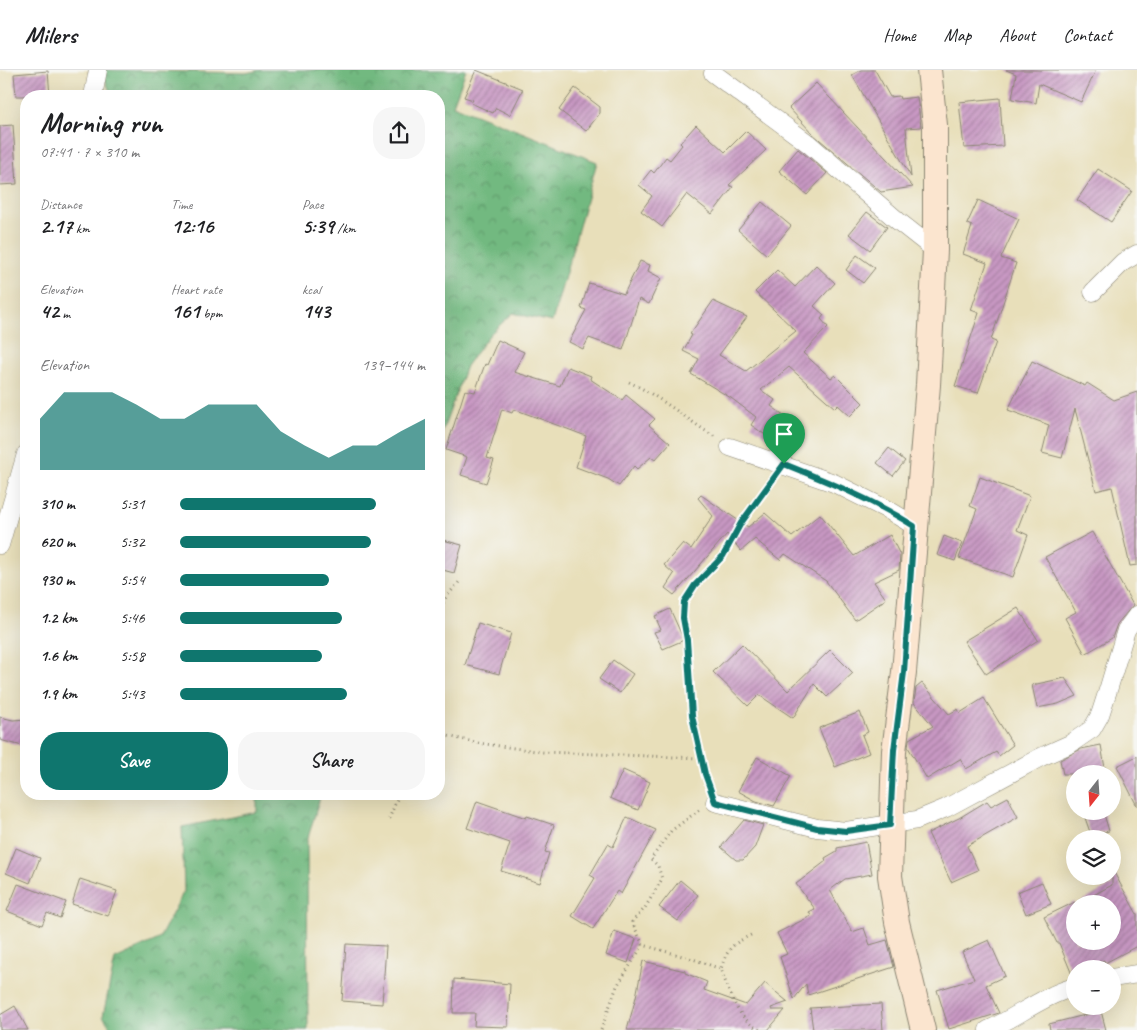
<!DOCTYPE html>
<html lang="en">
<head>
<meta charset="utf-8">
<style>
  body { margin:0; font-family:Caveat,sans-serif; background:#f6f6f6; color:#202124; height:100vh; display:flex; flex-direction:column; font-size:19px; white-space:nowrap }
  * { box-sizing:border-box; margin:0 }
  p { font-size:16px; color:#757577 }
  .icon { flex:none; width:28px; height:28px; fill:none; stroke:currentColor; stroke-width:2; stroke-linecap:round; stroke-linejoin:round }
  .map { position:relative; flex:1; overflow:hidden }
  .sheet { position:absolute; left:20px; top:20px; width:425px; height:710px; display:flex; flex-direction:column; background:#fff; border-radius:20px; box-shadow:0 5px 20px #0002 }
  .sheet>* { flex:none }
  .needle { width:32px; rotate:197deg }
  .fabs { position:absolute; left:1066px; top:695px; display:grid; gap:10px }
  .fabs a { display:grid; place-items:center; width:55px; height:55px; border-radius:50%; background:#fff; box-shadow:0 5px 20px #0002; font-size:25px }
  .pin { position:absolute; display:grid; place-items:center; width:42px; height:42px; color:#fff; margin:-51px -21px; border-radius:50% 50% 50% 0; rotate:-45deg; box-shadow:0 0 5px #0007 }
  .pin .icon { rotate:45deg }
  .round { display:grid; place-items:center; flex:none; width:52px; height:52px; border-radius:20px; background:#f6f6f6 }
  .overview { display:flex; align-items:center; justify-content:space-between; height:85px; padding:0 20px }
  h1 { font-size:28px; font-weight:700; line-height:38px }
  .figures { display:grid; grid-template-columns:repeat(3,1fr); gap:8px; height:85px; padding:5px 20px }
  .figures div { display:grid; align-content:center }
  .figures b { font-size:21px; font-weight:700 }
  .figures small { font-size:14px; font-weight:400 }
  .figures p { font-size:14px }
  .chart { height:140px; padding:10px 20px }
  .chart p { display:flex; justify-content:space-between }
  .chart svg { width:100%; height:90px; margin-top:5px; fill:#0f766e; opacity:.7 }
  .action { display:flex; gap:10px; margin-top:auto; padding:10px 20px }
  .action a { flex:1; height:58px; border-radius:20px; background:#0f766e; color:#fff; font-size:20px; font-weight:700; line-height:58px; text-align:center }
  .action a+a { background:#f6f6f6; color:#202124 }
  ul { padding:0 20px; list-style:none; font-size:16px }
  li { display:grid; grid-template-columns:80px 60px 1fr; align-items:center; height:38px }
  li i { height:12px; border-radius:6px; background:#0f766e }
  header { display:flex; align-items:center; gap:30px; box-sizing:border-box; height:70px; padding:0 25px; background:#fff; border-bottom:1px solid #e0e0e0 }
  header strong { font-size:24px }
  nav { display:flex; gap:28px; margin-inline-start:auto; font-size:18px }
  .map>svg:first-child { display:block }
</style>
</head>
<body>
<header>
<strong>Milers</strong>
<nav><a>Home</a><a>Map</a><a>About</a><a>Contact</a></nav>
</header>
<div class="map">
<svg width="1137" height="960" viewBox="0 0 1137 960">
  <defs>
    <pattern id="forest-crowns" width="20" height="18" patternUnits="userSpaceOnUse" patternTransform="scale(1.25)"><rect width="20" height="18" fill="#72b980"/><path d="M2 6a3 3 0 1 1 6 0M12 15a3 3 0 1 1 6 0" fill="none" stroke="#5e9769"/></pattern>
    <pattern id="building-hatch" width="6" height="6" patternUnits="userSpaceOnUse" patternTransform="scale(1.25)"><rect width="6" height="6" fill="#c898c3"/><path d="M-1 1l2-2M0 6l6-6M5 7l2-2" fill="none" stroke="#a37c9f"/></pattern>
  </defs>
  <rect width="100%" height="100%" fill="#f6f6f2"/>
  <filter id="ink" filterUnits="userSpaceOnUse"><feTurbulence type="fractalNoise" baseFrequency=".02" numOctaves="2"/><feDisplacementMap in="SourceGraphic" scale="10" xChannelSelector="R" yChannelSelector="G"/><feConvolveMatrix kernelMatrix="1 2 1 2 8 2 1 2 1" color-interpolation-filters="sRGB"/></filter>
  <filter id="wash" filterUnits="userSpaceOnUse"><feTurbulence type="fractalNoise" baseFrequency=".0096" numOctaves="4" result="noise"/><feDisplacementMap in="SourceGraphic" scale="20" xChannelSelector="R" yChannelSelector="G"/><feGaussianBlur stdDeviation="1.12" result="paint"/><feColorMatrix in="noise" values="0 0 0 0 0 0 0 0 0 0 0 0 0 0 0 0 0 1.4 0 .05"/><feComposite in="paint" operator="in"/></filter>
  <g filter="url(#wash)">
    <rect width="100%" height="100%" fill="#e8dfba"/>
    <path fill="url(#forest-crowns)" stroke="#4e7256" d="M101 0 246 3 261 0H466L453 35 597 92 552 252 513 243 490 264 466 296 439 371V26H112Z
      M257 724H321L307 771 308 960H112L103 946 115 889 159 869 184 821 182 757 257 742Z"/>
    <g id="blocks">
      <path fill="url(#building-hatch)" d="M476 0 523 19 510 45 496 38 493 43 471 33 473 30 464 27Z
        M861 0H875L890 27 899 26 900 29 917 27 921 57 906 58 911 107 852 5Z
        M1006 0H1096L1081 32 1039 14 1036 33 1012 29 1016 4Z
        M48 1 50 26H16L14 4Z
        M816 13 913 117 881 122 813 64 789 38Z
        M575 18 600 37V43L586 61 559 40Z
        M1000 28 1003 76 964 78 959 32Z
        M13 55 17 114 0 115V56Z
        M696 55 725 82 746 61 766 80 729 115 733 117 712 144 687 124 662 157 641 141 652 126 639 115 651 100 654 103 666 87 670 90 682 75 680 73Z
        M798 79 827 103 807 125 779 101Z
        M1098 99 1132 121 1111 152 1077 130Z
        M978 130 1019 149 1001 188 1016 193 991 270 996 272 978 323 955 316 979 243 971 240 987 193 963 184 972 156 967 154Z
        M762 132 791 156 767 185 738 160Z
        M867 142 887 157 870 180 849 164Z
        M857 185 875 198 863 213 846 200Z
        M640 191 650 195 648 201 661 208 649 234 639 229 623 280 589 268 583 279 569 272 586 240 581 238 589 213 624 224Z
        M816 195 835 213 814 236 824 245 821 249 828 257 803 283 831 308 835 305 863 333 850 346 838 335 835 338 789 297 761 320 775 330 771 336 802 358 787 380 751 355 756 347 731 328 691 304 699 289 683 281 692 265 690 264 713 231 747 247 719 285 746 301 796 261 755 222 777 200 795 217Z
        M498 270 524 282 514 302 560 316 568 297 591 306 590 309 622 330 626 325 655 349 649 355 670 373 655 390 651 387 637 399 634 396 619 416 608 409 576 397 586 366 514 339 512 343 502 339 487 388 494 390 486 413 461 405 467 387 446 380 465 320 475 322 485 294 487 295Z
        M1032 291 1085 316 1087 313 1114 330 1137 322V495L1130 496 1112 417 1096 421 1075 339 1062 388 1042 383 1049 355 1008 340Z
        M889 378 905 391 893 406 877 393Z
        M980 407 1030 426 1017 460 1028 465 1013 507 959 488 977 439 970 436Z
        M701 425 748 457 765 443 792 467 820 444 854 486 890 465 900 485 899 500 874 512 886 529 855 550 826 511 785 484 780 490 755 469 741 481 727 464 674 525 665 518 674 504 664 495 683 473 691 479 713 446 698 428Z
        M1092 462 1133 535 1117 554 1112 568 1085 584 1065 548 1076 542 1045 487Z
        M944 466 962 473 955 491 937 485Z
        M439 469 462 475 454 503 439 499Z
        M1018 538 1038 570 986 604 964 571Z
        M670 539 684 570 663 579 654 562 661 560 655 546Z
        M478 553 511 563 499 604 465 595Z
        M742 574 788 621 830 580 853 603 827 627 814 614 793 648 759 625 748 636 713 602Z
        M613 590 633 604 620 623 599 609Z
        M1065 608 1077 626 1058 634 1037 638 1032 615Z
        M922 613 949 644 958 639 960 643 984 628 1013 675 999 686 996 682 966 699 960 689 927 709 908 677 909 669 933 656 914 633 916 618Z
        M860 642 868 662 862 665 869 683 835 697 819 658Z
        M0 647 13 650 26 649V677L0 670Z
        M1101 675 1106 704H1063L1060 690 1081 679Z
        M1137 686V736L1117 696Z
        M757 687 791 706 774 736 756 731 738 721Z
        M623 700 650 712 638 740 610 728Z
        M1008 727 1018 747 967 776 978 800 951 812 928 763 959 748 987 731 991 736Z
        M477 731 526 748 527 746 554 755 545 782 549 783 540 813 501 801 510 773 467 758Z
        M1103 741 1109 761 1091 765 1084 745Z
        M627 747 656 760 621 824 617 821 593 859 572 846 595 808 590 805 608 774 613 777Z
        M744 750 763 755 755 777 743 790H736L721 777Z
        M866 772 872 804 845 809 830 820 852 862 864 858 870 875 887 870 894 897 808 925 806 914 794 929 780 887 787 884 777 863 811 846 809 842 815 839 796 814 826 791 825 788 837 781V778Z
        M16 778 40 788 30 813 6 803Z
        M1112 799 1137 844V876L1105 893 1104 890 1082 899H1075V907H1073L1059 873H1057L1044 847 1075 832V871H1112V834H1077L1112 815Z
        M80 809 117 821 108 846 72 834Z
        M680 810 698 825 678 851 659 837Z
        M1042 812 1051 834 1026 844 1017 822Z
        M18 814 66 832 60 848 47 843 42 855 7 841Z
        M614 861 636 869 628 893 606 885Z
        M989 870 1005 906 986 915 999 943 949 959 937 920 974 909 962 882Z
        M346 874 386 876 382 934 342 931Z
        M643 891 685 901V903L707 912 704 920 746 935 765 913 788 932 771 938 772 940H785L768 960H627L636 927Z
        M454 909 510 914 508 957 474 956 475 943H453Z
        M881 934 883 960H813L810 938Z
        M15 936 28 960H0V945Z
        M1101 941 1106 960H1050L1049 954Z"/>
    </g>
  </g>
  <g filter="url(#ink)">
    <use href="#blocks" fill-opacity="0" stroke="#8a8572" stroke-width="1"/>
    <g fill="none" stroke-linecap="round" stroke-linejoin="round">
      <g stroke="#8a8572" stroke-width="19">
        <path id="street" d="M713 3 809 74 898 151 935 180
          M93 26 98 0
          M1093 222 1123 192 1137 184
          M730 377 834 413 890 441 915 456
          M0 475 26 384
          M715 732 817 758 846 761 917 750 946 738 1041 687 1070 674 1092 659 1100 645 1109 617 1126 560 1137 545
          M1112 908 1137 904
          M988 960C1017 947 1044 925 1075 917"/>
      </g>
      <g stroke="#8a8572" stroke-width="26">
        <path id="secondary" d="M923 960 897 852 890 806 894 681 904 602 928 315 935 180V55L929 0"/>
      </g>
      <path stroke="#8a8572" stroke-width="3" stroke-dasharray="1 4" stroke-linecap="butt" d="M629 312C661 327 685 348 715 367
        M439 542 446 527 460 511
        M439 602V608
        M439 664 478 673 543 682 701 688
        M709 715 692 646 687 570 683 548 684 532 695 515 723 486 741 453 772 411
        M699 740 671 761 651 789 658 796 662 809 645 838 632 852 643 875 693 889 721 899
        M389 749 399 724
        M751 865C732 874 727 879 721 899 729 922 737 949 760 960
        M601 960 617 916 643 875"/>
      <use href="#street" stroke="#fff" stroke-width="18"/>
      <use href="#secondary" stroke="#fbe5cf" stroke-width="24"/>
    </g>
  </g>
  <g fill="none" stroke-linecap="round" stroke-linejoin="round" filter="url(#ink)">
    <g stroke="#fff" stroke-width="10">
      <path id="route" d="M784 394C829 412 873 430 914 456L904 602 894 680 890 755 846 761 817 758 715 732 705 704 692 646 687 570 683 548 684 532 695 515 723 486 741 453Z"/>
    </g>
    <use href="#route" stroke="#0f766e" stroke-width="6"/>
  </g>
</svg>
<div class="fabs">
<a><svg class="needle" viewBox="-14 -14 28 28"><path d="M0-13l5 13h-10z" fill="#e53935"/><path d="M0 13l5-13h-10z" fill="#757577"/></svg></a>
<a><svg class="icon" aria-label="layers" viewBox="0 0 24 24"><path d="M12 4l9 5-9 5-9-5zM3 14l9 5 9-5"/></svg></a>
<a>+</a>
<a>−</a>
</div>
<div class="pin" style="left:784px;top:394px;background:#1e9e55"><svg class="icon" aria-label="arrive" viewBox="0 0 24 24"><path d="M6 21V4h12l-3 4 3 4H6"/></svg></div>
<section class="sheet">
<div class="overview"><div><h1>Morning run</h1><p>07:41 · 7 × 310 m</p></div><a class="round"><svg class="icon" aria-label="share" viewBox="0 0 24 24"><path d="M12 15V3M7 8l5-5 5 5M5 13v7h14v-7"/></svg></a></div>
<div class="figures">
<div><p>Distance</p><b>2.17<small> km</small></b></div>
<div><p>Time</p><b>12:16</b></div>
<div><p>Pace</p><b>5:39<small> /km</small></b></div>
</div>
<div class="figures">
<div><p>Elevation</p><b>42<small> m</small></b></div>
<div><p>Heart rate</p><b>161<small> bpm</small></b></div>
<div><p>kcal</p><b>143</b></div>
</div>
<div class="chart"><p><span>Elevation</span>139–144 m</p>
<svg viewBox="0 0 160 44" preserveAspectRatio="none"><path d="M0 44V19L10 6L20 6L30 6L40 12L50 19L60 19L70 12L80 12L90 12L100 25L110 32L120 38L130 32L140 32L150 25L160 19V44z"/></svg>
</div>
<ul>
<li><b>310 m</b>5:31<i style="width:80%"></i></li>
<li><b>620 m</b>5:32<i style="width:78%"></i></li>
<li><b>930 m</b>5:54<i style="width:61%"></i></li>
<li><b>1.2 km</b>5:46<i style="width:66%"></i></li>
<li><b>1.6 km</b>5:58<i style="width:58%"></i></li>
<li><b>1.9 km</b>5:43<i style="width:68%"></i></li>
</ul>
<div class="action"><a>Save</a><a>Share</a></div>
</section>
</div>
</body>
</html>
